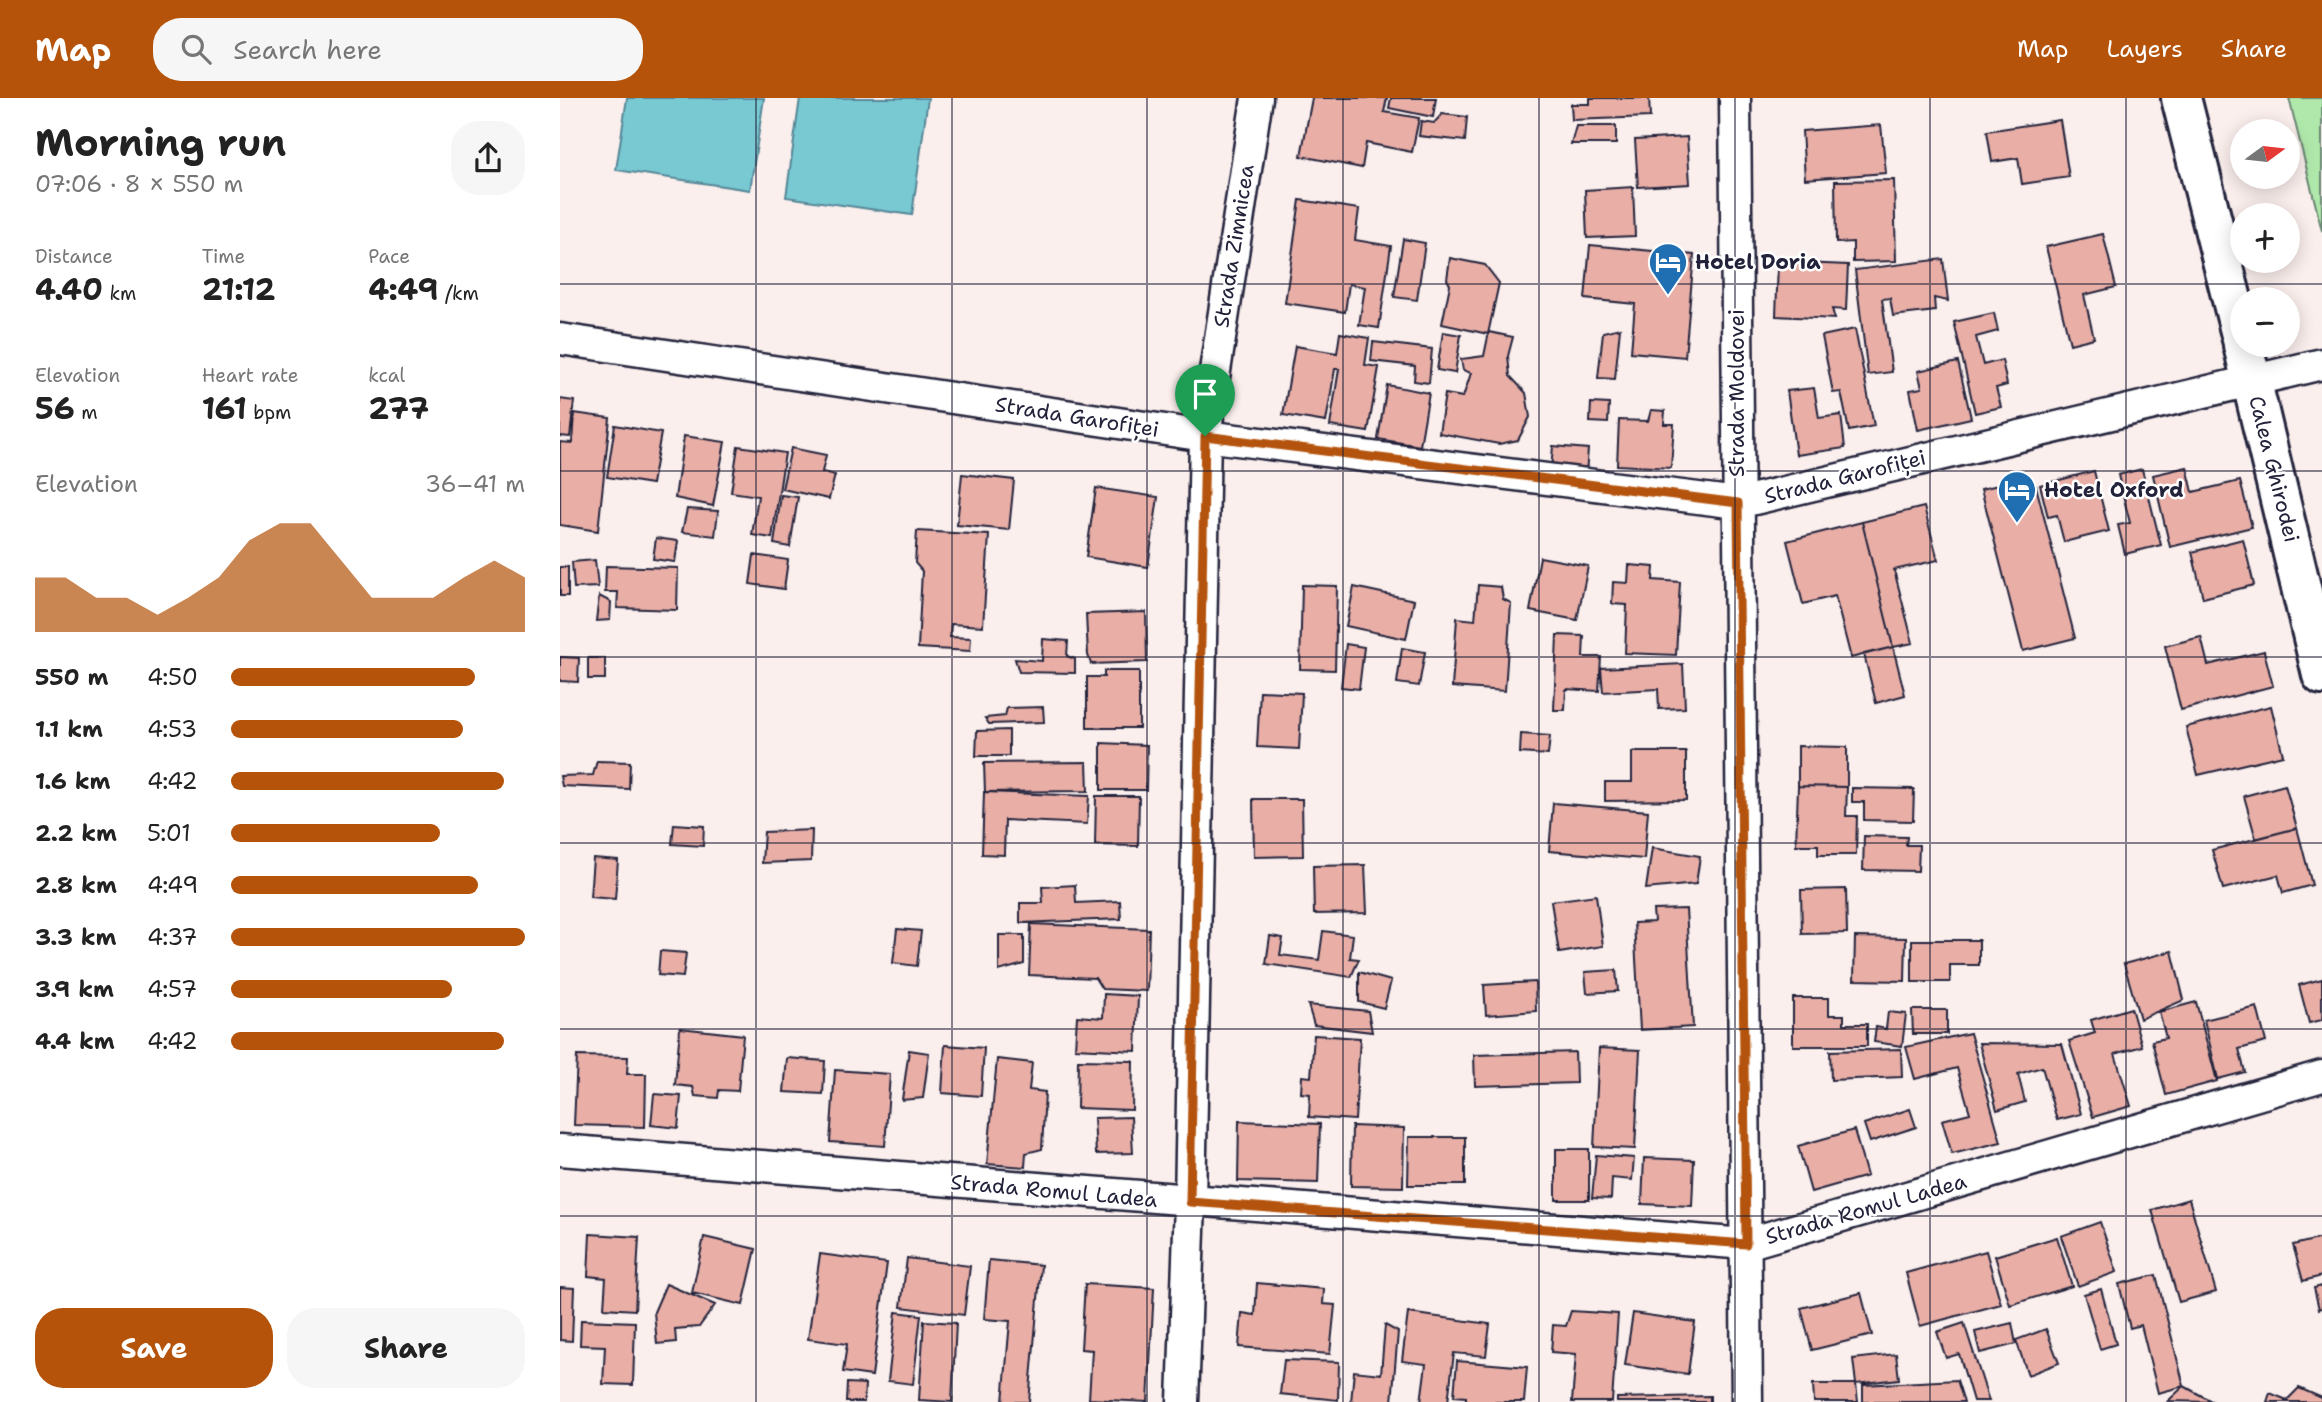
<!DOCTYPE html>
<html lang="en">
<head>
<meta charset="utf-8">
<style>
  body { margin:0; font-family:"Shantell Sans",sans-serif; background:#f6f6f6; color:#222; height:100vh; display:flex; flex-direction:column; font-size:26px; white-space:nowrap }
  * { box-sizing:border-box; margin:0 }
  p { font-size:23px; color:#767676 }
  .icon { flex:none; width:38px; height:38px; fill:none; stroke:currentColor; stroke-width:2; stroke-linecap:round; stroke-linejoin:round }
  .map { position:relative; flex:1; overflow:hidden }
  .side { display:flex; flex-direction:column; background:#fff; width:560px }
  .side>* { flex:none }
  .needle { width:46px; rotate:75deg }
  .tools { position:absolute; left:1670px; top:21px; display:grid; gap:14px }
  .tools a { display:grid; place-items:center; width:70px; height:70px; border-radius:50%; background:#fff; box-shadow:0 4px 18px #0003; font-size:35px }
  .pin { position:absolute; display:grid; place-items:center; width:60px; height:60px; color:#fff; margin:-72px -30px; border-radius:50% 50% 50% 0; rotate:-45deg; box-shadow:0 0 7px #0007 }
  .pin .icon { rotate:45deg }
  .round { display:grid; place-items:center; flex:none; width:74px; height:74px; border-radius:28px; background:#f6f6f6 }
  .summary { display:flex; align-items:center; justify-content:space-between; height:119px; padding:0 35px }
  h1 { font-size:38px; font-weight:700; line-height:52px }
  .stats { display:grid; grid-template-columns:repeat(3,1fr); gap:10px; height:119px; padding:7px 35px }
  .stats div { display:grid; align-content:center }
  .stats b { font-size:30px; font-weight:700 }
  .stats small { font-size:19px; font-weight:400 }
  .stats p { font-size:19px }
  .chart { height:196px; padding:14px 35px }
  .chart p { display:flex; justify-content:space-between }
  .chart svg { width:100%; height:126px; margin-top:7px; fill:#b45309; opacity:.7 }
  .button { display:flex; gap:14px; margin-top:auto; padding:14px 35px }
  .button a { flex:1; height:80px; border-radius:28px; background:#b45309; color:#fff; font-size:28px; font-weight:700; line-height:80px; text-align:center }
  .button a+a { background:#f6f6f6; color:#222 }
  ul { padding:0 35px; list-style:none; font-size:23px }
  li { display:grid; grid-template-columns:112px 84px 1fr; align-items:center; height:52px }
  li i { height:18px; border-radius:9px; background:#b45309 }
  header { display:flex; align-items:center; gap:42px; box-sizing:border-box; height:98px; padding:0 35px; background:#b45309; color:#fff }
  header strong { font-size:33px }
  nav { display:flex; gap:38px; margin-inline-start:auto; font-size:24px }
  .search { width:490px; height:63px; background:#f6f6f6; display:flex; align-items:center; gap:18px; box-sizing:border-box; padding:0 24px; border-radius:28px; color:#767676; font-size:26px }
  main { display:flex; flex:1; min-height:0 }
  .map>svg:first-child { display:block }
</style>
</head>
<body>
<header>
<strong>Map</strong>
<div class="search"><svg class="icon" aria-label="search" viewBox="0 0 24 24"><circle cx="10" cy="10" r="6"/><path d="M15 15l6 6"/></svg>Search here</div>
<nav><a>Map</a><a>Layers</a><a>Share</a></nav>
</header>
<main>
<section class="side">
<div class="summary"><div><h1>Morning run</h1><p>07:06 · 8 × 550 m</p></div><a class="round"><svg class="icon" aria-label="share" viewBox="0 0 24 24"><path d="M12 15V3M7 8l5-5 5 5M5 13v7h14v-7"/></svg></a></div>
<div class="stats">
<div><p>Distance</p><b>4.40<small> km</small></b></div>
<div><p>Time</p><b>21:12</b></div>
<div><p>Pace</p><b>4:49<small> /km</small></b></div>
</div>
<div class="stats">
<div><p>Elevation</p><b>56<small> m</small></b></div>
<div><p>Heart rate</p><b>161<small> bpm</small></b></div>
<div><p>kcal</p><b>277</b></div>
</div>
<div class="chart"><p><span>Elevation</span>36–41 m</p>
<svg viewBox="0 0 160 44" preserveAspectRatio="none"><path d="M0 44V25L10 25L20 32L30 32L40 38L50 32L60 25L70 12L80 6L90 6L100 19L110 32L120 32L130 32L140 25L150 19L160 25V44z"/></svg>
</div>
<ul>
<li><b>550 m</b>4:50<i style="width:83%"></i></li>
<li><b>1.1 km</b>4:53<i style="width:79%"></i></li>
<li><b>1.6 km</b>4:42<i style="width:93%"></i></li>
<li><b>2.2 km</b>5:01<i style="width:71%"></i></li>
<li><b>2.8 km</b>4:49<i style="width:84%"></i></li>
<li><b>3.3 km</b>4:37<i style="width:100%"></i></li>
<li><b>3.9 km</b>4:57<i style="width:75%"></i></li>
<li><b>4.4 km</b>4:42<i style="width:93%"></i></li>
</ul>
<div class="button"><a>Save</a><a>Share</a></div>
</section>
<div class="map">
<svg width="1762" height="1304" viewBox="0 0 1762 1304">
  <rect width="100%" height="100%" fill="#fbefed"/>
  <filter id="ink" filterUnits="userSpaceOnUse"><feTurbulence type="fractalNoise" baseFrequency=".0143" numOctaves="2"/><feDisplacementMap in="SourceGraphic" scale="14" xChannelSelector="R" yChannelSelector="G"/><feConvolveMatrix kernelMatrix="1 2 1 2 8 2 1 2 1" color-interpolation-filters="sRGB"/></filter>
  <g filter="url(#ink)">
    <path fill="#b0e8ab" stroke="#698573" stroke-width="2" d="M1729 0H1762V133Z"/>
    <path fill="#79c9d3" stroke="#568696" stroke-width="2" d="M67 0H204L190 92 56 72Z
      M240 0H368L352 117 226 99Z"/>
    <path fill="#e9afa7" stroke="#22223b" stroke-width="2" d="M752 0H827L824 14 859 20 852 54 806 45 802 70 741 58Z
      M831 0H876L873 19 829 10Z
      M1030 0H1089L1090 19 1012 22 1011 6H1030Z
      M882 16 907 19 905 43 859 38 861 23 874 25Z
      M1500 22 1509 79 1462 86 1458 60 1432 64 1427 33Z
      M1321 27 1326 75 1245 81 1242 33Z
      M1016 28H1056V46H1011Z
      M1127 39 1130 86 1078 89 1075 42Z
      M1334 82 1336 163 1293 164V144L1276 145 1275 83Z
      M1073 89 1075 138 1027 140 1025 92Z
      M740 102 799 111 795 142 831 148 819 230 799 227 805 189 789 186 785 214 725 205Z
      M1543 136 1556 189 1524 197 1534 240 1510 246 1486 149Z
      M843 141 865 145 857 202 834 199Z
      M1030 147 1134 157 1125 259 1071 254 1075 206 1025 201Z
      M890 160 925 167 939 185 928 236 882 226 890 187 887 181Z
      M1383 161 1388 203 1374 200 1375 213 1333 218 1330 200 1322 201 1332 274 1308 277 1295 172Z
      M1218 164 1288 167 1286 212 1272 211 1275 221 1216 218Z
      M1434 215 1438 233 1416 239 1423 267 1442 262 1447 287 1436 290 1441 309 1415 315 1394 224Z
      M1060 230 1055 281 1038 280 1043 234Z
      M1295 231 1314 328 1289 333 1281 294 1273 295 1262 238Z
      M883 234 901 237 895 275 877 272Z
      M929 234 953 239 948 258 950 278 966 295 970 319 958 342 939 346 879 335 885 296 903 299 911 275 903 272 901 261 924 258Z
      M780 235 809 240 805 267 819 269 808 334 770 328 779 271H775L766 324 723 317 735 248 777 255Z
      M813 244 872 251 869 285 854 283 855 268 811 263Z
      M1398 264 1411 320 1358 332 1350 292 1362 290 1358 273Z
      M827 287 869 295 860 348 818 341Z
      M1254 290 1259 320 1281 317 1285 350 1236 357 1227 293Z
      M0 301 14 303 10 339 0 338Z
      M1031 305 1049 306 1048 325 1030 324Z
      M1091 312 1105 313 1104 326H1114L1111 370 1057 367 1059 322 1088 323Z
      M14 315 50 320 38 433 0 427V344L12 345Z
      M55 327 101 335 92 386 47 379Z
      M124 338 165 344 153 408 115 400Z
      M178 348 225 355 212 440 192 437 198 398 171 394Z
      M993 348 1028 351 1026 375 991 372Z
      M231 350 266 357 262 374 275 377 269 401 222 391Z
      M1627 369 1633 394 1680 383 1692 429 1610 449 1593 377Z
      M1582 371 1601 447 1565 456 1558 427 1570 425 1558 377Z
      M1534 373 1549 433 1504 444 1497 417 1488 419 1480 387Z
      M402 376 454 382 449 432 397 427Z
      M1447 385 1450 395 1476 388 1515 540 1463 553 1421 391Z
      M536 390 598 399 588 469 526 459Z
      M221 397 238 399 230 449 214 446Z
      M1364 409 1378 462 1334 472 1353 545 1333 549 1302 424Z
      M127 411 158 413 155 438 122 434Z
      M1302 424 1333 549 1291 560 1275 498 1243 506 1227 443Z
      M357 433 429 437 423 528 391 526 390 539 411 540 410 553 358 550 362 473 355 465Z
      M96 440 118 443 115 464 93 461Z
      M1683 441 1694 487 1643 500 1632 454Z
      M194 457 228 462 224 491 190 486Z
      M980 459 1028 468 1017 522 970 513Z
      M35 462 38 489 14 490 12 464Z
      M1069 467 1094 469 1093 482 1120 484 1116 557 1065 555 1067 507 1052 506 1053 484 1068 485Z
      M46 468 118 470 117 512 57 510 58 494H45Z
      M0 469H8V498H0Z
      M742 487 777 488 775 572 740 571Z
      M918 487 941 489 943 501 951 505 945 593 892 589 897 520 915 522Z
      M794 489 854 502 846 541 786 528Z
      M39 498 51 504 50 522 36 523Z
      M586 514 587 564 531 566 528 557 526 516Z
      M997 537 1024 538 1023 559H1041L1039 593 1006 591 1005 612H994Z
      M1641 539 1648 567 1704 553 1713 588 1621 612 1605 548Z
      M483 541 508 543 507 558 515 561V575L459 574 455 561 482 563Z
      M786 546 804 549 799 591 781 589Z
      M1333 549 1345 597 1316 605 1304 556Z
      M842 550 865 554 859 588 837 585Z
      M0 559 19 560 18 584 0 583Z
      M28 560H45V581H28Z
      M1123 566 1125 610 1099 611 1098 591 1043 594 1041 570Z
      M544 573H579V630H527V579H544Z
      M700 593 742 595 739 651 697 649Z
      M1711 608 1723 657 1638 677 1626 629Z
      M483 609 484 624 429 626 425 620 445 618 447 610Z
      M449 632V658H416L417 633Z
      M961 636 990 638 988 657 960 655Z
      M541 645 587 647 586 692H541Z
      M1238 648 1287 649V689L1238 688Z
      M1072 654H1126V702L1045 703V684H1072Z
      M37 663 70 664 69 691 2 688 0 678 33 677Z
      M527 664 528 693 425 694 424 665Z
      M1725 687 1737 730 1696 741 1684 698Z
      M1238 688 1287 689 1286 718H1297L1296 757H1258V747H1236Z
      M1292 690 1354 691 1353 723 1304 722V704H1292Z
      M424 694 529 698 527 726 445 722 444 757 422 756Z
      M536 698H579L578 748 535 747Z
      M693 701H742L743 758 694 759Z
      M993 705 1088 713 1084 761 989 753Z
      M114 726 144 728 143 748 112 746Z
      M1737 730 1752 787 1723 795 1718 777 1663 791 1652 752Z
      M252 732 251 763 202 765 204 734Z
      M1304 738 1347 739 1346 747H1359L1358 773 1303 772Z
      M1092 750 1140 758 1136 786 1086 791Z
      M33 760 58 762 55 801 30 799Z
      M805 767 807 815 754 816 753 768Z
      M515 787 516 805 560 803 561 821 460 825V805H483L482 789Z
      M1286 791 1287 835 1242 836 1241 792Z
      M1036 797 1043 848 999 855 991 803Z
      M1126 811 1133 929 1080 932 1074 825 1094 824 1093 812Z
      M471 826 589 831 587 893 542 891 535 880 469 877Z
      M337 831 361 833 357 868 333 865Z
      M763 833 793 837 790 860 799 861 791 879 706 866 710 838 723 840 720 857 759 862Z
      M439 837H464V866L439 873Z
      M1295 839 1346 840 1345 883 1294 882Z
      M1352 842H1419V867H1390V884H1352Z
      M100 853 126 855 123 879 98 877Z
      M1612 853 1624 902 1580 921 1564 866Z
      M1056 872 1058 893 1027 895 1025 874Z
      M799 874 831 883 824 910 799 904Z
      M1762 881V922L1749 925 1739 887Z
      M975 884 976 913 926 917 924 887Z
      M544 896 578 898 576 953 515 950 517 918 543 920Z
      M1233 900H1269V917H1284V926H1307V948H1233Z
      M1636 904 1657 983 1606 997 1592 943 1606 940 1599 914Z
      M748 907 808 913 812 934 754 927Z
      M1697 909 1706 944 1679 951 1685 974 1658 981 1644 922Z
      M1571 910 1582 948 1555 956 1571 1008 1533 1019 1509 943 1535 935 1531 922Z
      M1352 912H1387V936H1353Z
      M1328 914 1346 916 1342 948 1314 944 1316 929 1326 931Z
      M120 930 183 937 178 993 159 992 158 1000 135 998 133 989 115 987Z
      M1410 935 1441 1044 1392 1056 1382 1022 1410 1015 1397 970 1355 981 1346 949Z
      M754 937 800 940 795 1022 749 1019 750 996 741 995 742 978 751 979Z
      M1419 945 1502 946 1521 1016 1497 1022 1482 969 1458 976 1465 1004 1437 1012Z
      M385 947 424 950 421 998 382 995Z
      M1039 950 1080 952 1075 1051 1034 1049Z
      M1341 951 1342 979 1271 982 1270 953Z
      M349 952 369 955 363 1000 342 1002Z
      M1015 954 1016 985 915 988 914 957Z
      M17 958 68 959 67 976H86L85 1029 14 1027Z
      M227 960 265 963 263 996 224 994Z
      M437 961 472 965 469 992 485 994 482 1051 466 1055 465 1069 427 1066Z
      M518 962 573 963 572 1012 517 1010Z
      M275 972 330 976 325 1048 270 1044Z
      M94 996 121 998 118 1030 91 1027Z
      M1350 1011 1356 1029 1310 1044 1304 1026Z
      M571 1019 573 1055 536 1056 534 1020Z
      M679 1023 760 1026 758 1085 678 1083Z
      M792 1028 844 1030 843 1089 791 1088Z
      M1294 1032 1307 1078 1251 1094 1238 1048Z
      M849 1039H905V1087H848Z
      M996 1051H1029V1102H996Z
      M1036 1057 1074 1060 1072 1082 1052 1080 1051 1101 1032 1100Z
      M1084 1060 1134 1062 1132 1108 1082 1106Z
      M1629 1101 1656 1194 1619 1204 1592 1112Z
      M1540 1124 1557 1174 1518 1188 1501 1138Z
      M30 1136 79 1139 75 1212 44 1210 46 1180 28 1178Z
      M144 1139 196 1151 183 1207 132 1195Z
      M1497 1139 1512 1188 1450 1207 1435 1158Z
      M1762 1140V1178L1743 1183 1733 1147Z
      M1426 1153 1441 1206 1360 1228 1346 1175Z
      M260 1156 327 1165 312 1278 283 1274 287 1246 248 1241Z
      M347 1160 410 1168 404 1217 341 1209Z
      M429 1162 481 1167 469 1304H443L450 1223 424 1221Z
      M1596 1177 1624 1288 1598 1295 1581 1227 1570 1230 1559 1186Z
      M697 1185 764 1191 763 1206 775 1207 770 1256 679 1249 682 1215 695 1217Z
      M106 1186 155 1207 139 1229 115 1231 116 1244 97 1246 94 1214Z
      M525 1186 594 1190 588 1304 529 1301 532 1252 521 1251Z
      M1762 1188V1210L1759 1211 1754 1190Z
      M0 1189 14 1190 12 1243 0 1242Z
      M1541 1191 1556 1246 1540 1251 1524 1196Z
      M1301 1195 1312 1237 1252 1252 1241 1210Z
      M1011 1213 1058 1216 1052 1304H1012L1016 1256 991 1254 993 1227 1006 1228Z
      M336 1214 361 1217 353 1286 328 1283Z
      M848 1215 930 1226 926 1258 894 1255 888 1304H861L866 1266 842 1263Z
      M1073 1215 1135 1224 1128 1276 1065 1267Z
      M21 1222 75 1224 73 1287 43 1286 45 1248 20 1247Z
      M364 1223 396 1225 392 1304 359 1302Z
      M1404 1225 1429 1303H1413L1399 1256 1386 1260 1377 1234Z
      M1452 1225 1456 1246 1420 1255 1415 1234Z
      M825 1227 838 1234 832 1304H791L794 1273 821 1276Z
      M1486 1231 1499 1265 1468 1277 1456 1242Z
      M1336 1256 1339 1281 1296 1286 1293 1261Z
      M724 1262 779 1264 778 1302 720 1296Z
      M897 1263 967 1269 964 1304H906V1299L894 1298Z
      M1397 1282 1404 1304H1303V1287Z
      M287 1285 305 1286 304 1304H286Z
      M1253 1286H1296L1298 1304H1254Z
      M1624 1288 1653 1304 1608 1303Z
      M1739 1290 1762 1300V1304H1707L1710 1295 1727 1302Z
      M1150 1298V1304H1057V1300Z"/>
    <g fill="none" stroke-linecap="round" stroke-linejoin="round">
      <g stroke="#22223b" stroke-width="35">
        <path id="street" d="M1175 0 1187 1304
          M0 241 645 338 1178 405 1762 266
          M0 1052 1186 1146 1762 978
          M623 1304 630 1104 645 338 697 0"/>
      </g>
      <g stroke="#22223b" stroke-width="44">
        <path id="secondary" d="M1621 0 1682 241
          M1683 247 1762 577"/>
      </g>
      <use href="#street" stroke="#fff" stroke-width="30"/>
      <use href="#secondary" stroke="#fff" stroke-width="38"/>
    </g>
  </g>
  <g fill="none" stroke-linecap="round" stroke-linejoin="round" filter="url(#ink)">
    <g stroke="#fff" stroke-width="14">
      <path id="route" d="M645 338 1178 405 1186 1146 630 1104Z"/>
    </g>
    <use href="#route" stroke="#b45309" stroke-width="9"/>
  </g>
  <path fill="none" stroke="#22223b" stroke-width="2" stroke-opacity="0.55" d="M196 0V1304M392 0V1304M587 0V1304M783 0V1304M979 0V1304M1175 0V1304M1370 0V1304M1566 0V1304M0 186H1762M0 373H1762M0 559H1762M0 745H1762M0 931H1762M0 1118H1762"/>
  <defs>
    <g id="hotel-pin" transform="scale(2.0125)"><path d="M0 17L-7.5 6A9.5 9.5 0 1 1 7.5 6Z" fill="#1f6fb2" stroke="#fff"/><path d="M-6-4.5h1.5V1H6V5H4.5V3h-9V5H-6ZM-4 0a1.8 1.8 0 1 1 3.6 0ZM.5 0V-2.5h3Q6-2.5 6 0Z" fill="#fff"/></g>
  </defs>
  <g fill-rule="evenodd">
    <use href="#hotel-pin" x="1108" y="164"/>
    <use href="#hotel-pin" x="1457" y="392"/>
  </g>
  <g text-anchor="middle" dominant-baseline="central" stroke-width="5" stroke-linejoin="round" paint-order="stroke">
    <g font-size="21" fill="#22223b" stroke="#fff">
      <text transform="translate(674 148) rotate(-81)">Strada Zimnicea</text>
      <text transform="translate(1177 295) rotate(-90)">Strada Moldovei</text>
      <text transform="translate(517 319) rotate(9)">Strada Garofiței</text>
      <text transform="translate(1714 371) rotate(76)">Calea Ghirodei</text>
      <text transform="translate(1285 379) rotate(-14)">Strada Garofiței</text>
      <text transform="translate(494 1093) rotate(5)">Strada Romul Ladea</text>
      <text transform="translate(1306 1111) rotate(-16)">Strada Romul Ladea</text>
    </g>
    <g font-size="21" font-weight="bold" fill="#22223b" stroke="#fff" text-anchor="start">
      <text x="1135" y="164">Hotel Doria</text>
      <text x="1484" y="392">Hotel Oxford</text>
    </g>
  </g>
</svg>
<div class="tools">
<a><svg class="needle" viewBox="-14 -14 28 28"><path d="M0-13l5 13h-10z" fill="#e53935"/><path d="M0 13l5-13h-10z" fill="#767676"/></svg></a>
<a>+</a>
<a>−</a>
</div>
<div class="pin" style="left:645px;top:338px;background:#1e9e55"><svg class="icon" aria-label="arrive" viewBox="0 0 24 24"><path d="M6 21V4h12l-3 4 3 4H6"/></svg></div>
</div>
</main>
</body>
</html>
